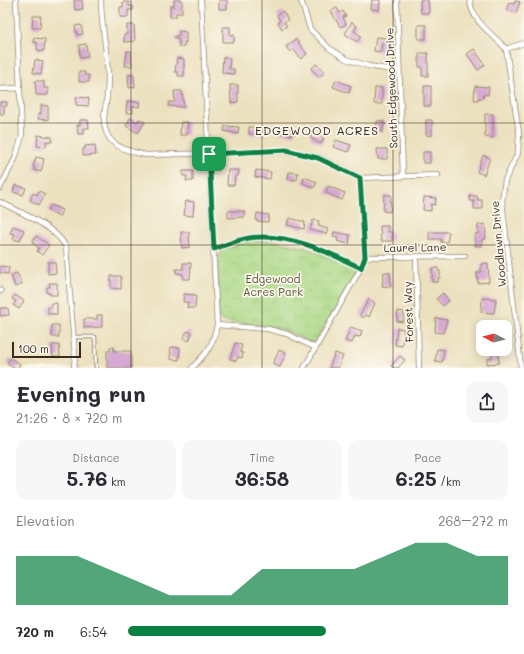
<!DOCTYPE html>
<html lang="en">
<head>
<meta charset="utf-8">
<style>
  body { margin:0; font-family:Mali,sans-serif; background:#f7f7f7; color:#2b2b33; height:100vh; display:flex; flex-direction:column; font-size:15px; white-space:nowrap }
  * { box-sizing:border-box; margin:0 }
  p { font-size:13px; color:#7c7c81 }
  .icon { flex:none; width:22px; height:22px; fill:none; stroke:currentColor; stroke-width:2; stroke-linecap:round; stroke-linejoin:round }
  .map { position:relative; height:368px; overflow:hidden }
  .panel { display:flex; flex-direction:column; background:#fff; flex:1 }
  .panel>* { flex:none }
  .needle { width:26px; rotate:277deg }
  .fabs { position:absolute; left:476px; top:320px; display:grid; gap:8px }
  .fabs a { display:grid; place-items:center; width:36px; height:36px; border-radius:8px; background:#fff; box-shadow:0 2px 10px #0003; font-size:20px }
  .scale { position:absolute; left:12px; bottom:10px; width:69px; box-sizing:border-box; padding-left:4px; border:2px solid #3b2a1e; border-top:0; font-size:11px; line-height:14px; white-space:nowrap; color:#3b2a1e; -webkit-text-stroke:3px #fbf7ec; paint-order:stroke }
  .pin { position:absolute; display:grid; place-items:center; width:34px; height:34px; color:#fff; margin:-17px; border-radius:8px; box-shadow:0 2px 6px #0006 }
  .round { display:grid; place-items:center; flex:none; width:42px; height:42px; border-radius:12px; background:#f7f7f7 }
  .head { display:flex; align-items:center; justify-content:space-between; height:68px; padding:0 16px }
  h1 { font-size:22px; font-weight:700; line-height:30px }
  .stats { display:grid; grid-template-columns:repeat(3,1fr); gap:6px; height:68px; padding:4px 16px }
  .stats div { display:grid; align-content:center; border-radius:10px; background:#f7f7f7; text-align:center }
  .stats b { font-size:20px; font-weight:700 }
  .stats small { font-size:11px; font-weight:400 }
  .stats p { font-size:11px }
  .chart { height:112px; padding:8px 16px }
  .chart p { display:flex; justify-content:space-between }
  .chart svg { width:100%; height:72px; margin-top:4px; fill:#0b8043; opacity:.7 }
  ul { padding:0 16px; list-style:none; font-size:13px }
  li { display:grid; grid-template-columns:64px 48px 1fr; align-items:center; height:30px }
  li i { height:10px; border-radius:5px; background:#0b8043 }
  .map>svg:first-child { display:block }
</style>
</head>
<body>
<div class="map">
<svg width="524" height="368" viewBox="0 0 524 368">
  <defs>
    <pattern id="park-crowns" width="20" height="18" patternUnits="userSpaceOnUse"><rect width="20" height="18" fill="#aad886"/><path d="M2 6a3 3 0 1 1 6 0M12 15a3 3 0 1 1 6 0" fill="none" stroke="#93ba73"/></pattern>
  </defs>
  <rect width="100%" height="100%" fill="#fbf7ec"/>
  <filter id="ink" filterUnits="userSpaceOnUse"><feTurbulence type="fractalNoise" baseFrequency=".025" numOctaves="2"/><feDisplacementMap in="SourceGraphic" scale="8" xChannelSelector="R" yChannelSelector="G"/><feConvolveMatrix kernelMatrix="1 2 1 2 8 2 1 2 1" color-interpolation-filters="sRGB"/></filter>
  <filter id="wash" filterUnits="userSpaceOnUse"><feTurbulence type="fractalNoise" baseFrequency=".012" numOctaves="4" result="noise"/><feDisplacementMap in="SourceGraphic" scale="16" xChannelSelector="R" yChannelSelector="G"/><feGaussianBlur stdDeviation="0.9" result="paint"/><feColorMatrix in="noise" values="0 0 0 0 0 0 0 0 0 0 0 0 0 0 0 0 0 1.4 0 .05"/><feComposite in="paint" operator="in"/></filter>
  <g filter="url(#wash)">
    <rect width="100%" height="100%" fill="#ece1bf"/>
    <path fill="url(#park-crowns)" stroke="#728152" d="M249 241H275L306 248 353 266 356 270V274L314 344 292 333 275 327 223 321 219 318 217 259C222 246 237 245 249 241Z"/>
    <g id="blocks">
      <path fill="#d8a8d4" d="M74 0H82L83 9 75 10Z
        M174 0H182V13H176V17H170V6H174Z
        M219 0H227V9H219Z
        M372 0H380L379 10 371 9Z
        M420 0H428L429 13H421Z
        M515 1 520 2 516 13 506 10 509 3 514 4Z
        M123 2H129V6H133V10H128V17H120V7H123Z
        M337 8 340 13 343 11 346 16 343 17 346 24 340 27 331 11Z
        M283 11 288 20 284 22 287 26 282 29 278 22 280 21 277 15Z
        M33 16H41L40 28H32Z
        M352 22 357 26 354 31 361 36 357 42 345 34Z
        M81 25 83 34 77 35 75 26Z
        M127 25H134L135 41 124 42V35L127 34Z
        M418 25H426V39H418Z
        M223 27H230V35H234V42H223Z
        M179 31 186 32V43L184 42V47H179V40L175 39V36H179Z
        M376 37 386 38 385 43H382L381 52 374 51Z
        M34 38 45 39 44 51 37 50V42H33Z
        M296 39 307 54 301 59 293 49 290 52 286 47Z
        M86 44 88 57 80 58 79 45Z
        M474 49 485 65 478 70 467 54Z
        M127 51H131L132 66H125Z
        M419 53H428V76H422V67H419Z
        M223 57 230 58 229 69H234V74L222 73Z
        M177 58 184 59V76H178V72H175Z
        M35 60 43 61 41 74 33 73Z
        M316 64 325 71 320 77 311 69Z
        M79 72H85V75H89V82H79Z
        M128 75H134L135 87 129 88Z
        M336 80 351 86 349 93 333 87Z
        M35 81H44V88H48V95H36Z
        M230 85H238V102L231 103Z
        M424 86H431V106H424Z
        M475 86 489 87 488 95 484 94 483 98H478V100H474Z
        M375 88H382V104H374Z
        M174 91H182L184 107 168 106 169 102H175Z
        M76 97 89 98 88 106 76 105Z
        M127 101 140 102 139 107 133 106V113H126Z
        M0 102H7V106H4V114H0Z
        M41 105 48 106V120L38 119V114H41Z
        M485 114H493V138L485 137Z
        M130 118 137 122 139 119 145 122 138 133 126 126Z
        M80 120H88L89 128H84V134H78L77 125H80Z
        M426 120H432V136L426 135Z
        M377 121H384L383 132 376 131Z
        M181 122H188L187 135H180Z
        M225 126 239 127 238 134 224 131Z
        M249 127 265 128V135L249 134Z
        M280 127 294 128V135L279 133Z
        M313 132 324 138 321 144 310 138Z
        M38 135 52 137V142L46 141V147L37 146Z
        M336 140 351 145 348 152 333 147Z
        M95 145 96 155 83 156V149H85V146Z
        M377 149H387V159H378Z
        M423 152H430V163H423Z
        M483 155 490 158 484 175 477 172Z
        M36 157 44 159 41 172 34 170 35 167H33Z
        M228 170H239L238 176H235L234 185H227Z
        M256 170 271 172 270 179 255 177Z
        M183 171H193V181H186L187 176H183Z
        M289 172 298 173 297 180 288 179Z
        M304 177 317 182 314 188 303 183Z
        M15 185 26 188 23 195 13 192Z
        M328 186 345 193 342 200 326 193Z
        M39 191 45 194 39 205 30 200 33 193 37 195Z
        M384 195H391L390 212 383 211Z
        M470 196H477L478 200H482V209H474V201H470Z
        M424 197 436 198 435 205 431 204V211L423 210Z
        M186 201 194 202 193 216 184 215Z
        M51 205 62 210 59 217 48 211Z
        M228 211H244V217L228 218Z
        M257 213 269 215 268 222 256 221Z
        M289 218 305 222 304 229 287 225Z
        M313 220 319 221 318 226 328 229 326 234 310 230Z
        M485 224 486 239H482V246H475V234H478V225Z
        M13 226 24 230 20 241 13 239 15 234 10 233Z
        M380 226H388V232H392V241H381Z
        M181 232H189L190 247 182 248Z
        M334 232 350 235 349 244 337 241 338 238 333 237Z
        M429 232H449L447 242H441V239H429Z
        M36 236 49 245 42 255 37 251 39 248 32 242Z
        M48 262H55L56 273 48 274Z
        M183 263H191L190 279H183V274L176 273V269H183Z
        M488 263 489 282 478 283 477 273 481 272V264Z
        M0 266 9 267 8 274 0 273Z
        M432 268H438V271H440V278H438V282H432Z
        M384 272 390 273 391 287 382 286Z
        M17 273 22 284 15 287 11 275Z
        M111 276H121V289L111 288Z
        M49 283H57V295H50V293H47V287H50Z
        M443 293 449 301 443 306 436 299Z
        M184 294 196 295 195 308H187L188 302H183Z
        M15 295 24 301 19 309 13 305 16 301 12 299Z
        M482 298 496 299 494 313 481 312Z
        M369 299 375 303 369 317 366 315 363 318 360 315Z
        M51 303H57V314H48V307H51Z
        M0 308H8L9 315 0 316Z
        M398 311 404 312 403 322 397 321Z
        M97 315H102V327L84 328V319H97Z
        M436 318 447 320 443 333 435 332Z
        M52 325H59V337H52Z
        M351 327 362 331 360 337 355 336 352 343 345 341Z
        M397 328 404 329 402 346 395 345Z
        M187 331 192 333 189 341 183 338Z
        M235 343 242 345 240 352 243 353 242 358 238 357 236 361 230 359Z
        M52 345H59L60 357H53Z
        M110 347H114V351H131V368H107V351H110Z
        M171 347 180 348 179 360 170 359Z
        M437 349 444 350 442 362 435 361Z
        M491 349H498L499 363 487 364V359L492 358Z
        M279 350 286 353 280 367 273 364Z
        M335 353 343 356 338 368H329Z
        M400 356 405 360 398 368H394L391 366Z
        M10 358 20 364 18 368H13L7 364Z"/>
    </g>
  </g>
  <g filter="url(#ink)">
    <use href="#blocks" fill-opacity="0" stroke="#94866e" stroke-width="1"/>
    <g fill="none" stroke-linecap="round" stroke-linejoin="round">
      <g stroke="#94866e" stroke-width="4.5">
        <path id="service" d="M74 337H95L96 368"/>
      </g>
      <g stroke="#94866e" stroke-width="6">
        <path id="minor" d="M101 0C101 32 111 63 107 95 106 108 101 121 107 134 113 148 132 152 146 155L286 151 318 157 360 178 438 175
          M301 0 310 29 329 48 346 59 368 66 399 71
          M397 0 403 176
          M470 0C471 21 493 34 506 49L524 43
          M506 49 519 133 518 153 505 180 502 201 521 368
          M0 89 20 88
          M0 188 15 159 22 136 16 0
          M0 202C21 213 55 226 66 247L75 356 74 368
          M214 249C225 245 237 240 249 238 287 232 328 252 361 268
          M416 256 419 368
          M365 257 465 256
          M0 290 1 291
          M217 325 268 329 287 334 316 348
          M192 368C208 351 212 348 217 325L201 0
          M304 368 361 268 365 257 360 178"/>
      </g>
      <use href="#service" stroke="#fff" stroke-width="2.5"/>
      <use href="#minor" stroke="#fff" stroke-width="4.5"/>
    </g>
  </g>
  <g fill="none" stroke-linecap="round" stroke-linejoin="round" filter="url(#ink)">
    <g stroke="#fff" stroke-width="8">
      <path id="route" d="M286 150 318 158 360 178 365 257 361 268C328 252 287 232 249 238 237 240 225 245 214 249L209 154Z"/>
    </g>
    <use href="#route" stroke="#0b8043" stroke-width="5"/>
  </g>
  <path fill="none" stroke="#3b2a1e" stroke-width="1" stroke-opacity="0.55" d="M131 0V368M262 0V368M393 0V368M0 123H524M0 245H524"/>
  <g text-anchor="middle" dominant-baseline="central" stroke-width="3.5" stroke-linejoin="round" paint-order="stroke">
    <g font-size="11" fill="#3b2a1e" stroke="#fbf7ec">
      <text transform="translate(391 88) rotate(-92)">South Edgewood Drive</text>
      <text transform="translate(498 244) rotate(-95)">Woodlawn Drive</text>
      <text transform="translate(415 247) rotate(-1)">Laurel Lane</text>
      <text transform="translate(408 312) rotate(-92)">Forest Way</text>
    </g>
    <g font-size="11" fill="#575638" stroke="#fbf7ec">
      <text x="273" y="278">Edgewood<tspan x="273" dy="13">Acres Park</tspan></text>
    </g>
    <g font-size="12" letter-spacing="1" fill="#3b2a1e" stroke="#fbf7ec">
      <text x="317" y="130">EDGEWOOD ACRES</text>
    </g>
  </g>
</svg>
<div class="fabs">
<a><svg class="needle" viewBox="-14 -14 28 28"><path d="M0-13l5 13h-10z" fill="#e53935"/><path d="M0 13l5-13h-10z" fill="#7c7c81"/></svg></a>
</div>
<div class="scale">100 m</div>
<div class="pin" style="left:209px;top:154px;background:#1e9e55"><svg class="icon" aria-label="arrive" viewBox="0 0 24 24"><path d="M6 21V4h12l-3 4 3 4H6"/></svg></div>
</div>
<section class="panel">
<div class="head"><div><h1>Evening run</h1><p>21:26 · 8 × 720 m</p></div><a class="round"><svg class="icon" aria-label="share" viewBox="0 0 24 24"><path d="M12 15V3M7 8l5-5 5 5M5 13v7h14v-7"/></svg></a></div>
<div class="stats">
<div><p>Distance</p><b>5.76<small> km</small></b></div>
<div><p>Time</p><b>36:58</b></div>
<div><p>Pace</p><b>6:25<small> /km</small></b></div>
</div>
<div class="chart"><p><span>Elevation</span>268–272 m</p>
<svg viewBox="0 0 160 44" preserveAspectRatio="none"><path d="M0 44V14L10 14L20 14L30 22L40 30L50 38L60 38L70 38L80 22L90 22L100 22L110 22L120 14L130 6L140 6L150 14L160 14V44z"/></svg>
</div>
<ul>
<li><b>720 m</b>6:54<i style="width:52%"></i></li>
</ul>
</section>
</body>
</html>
